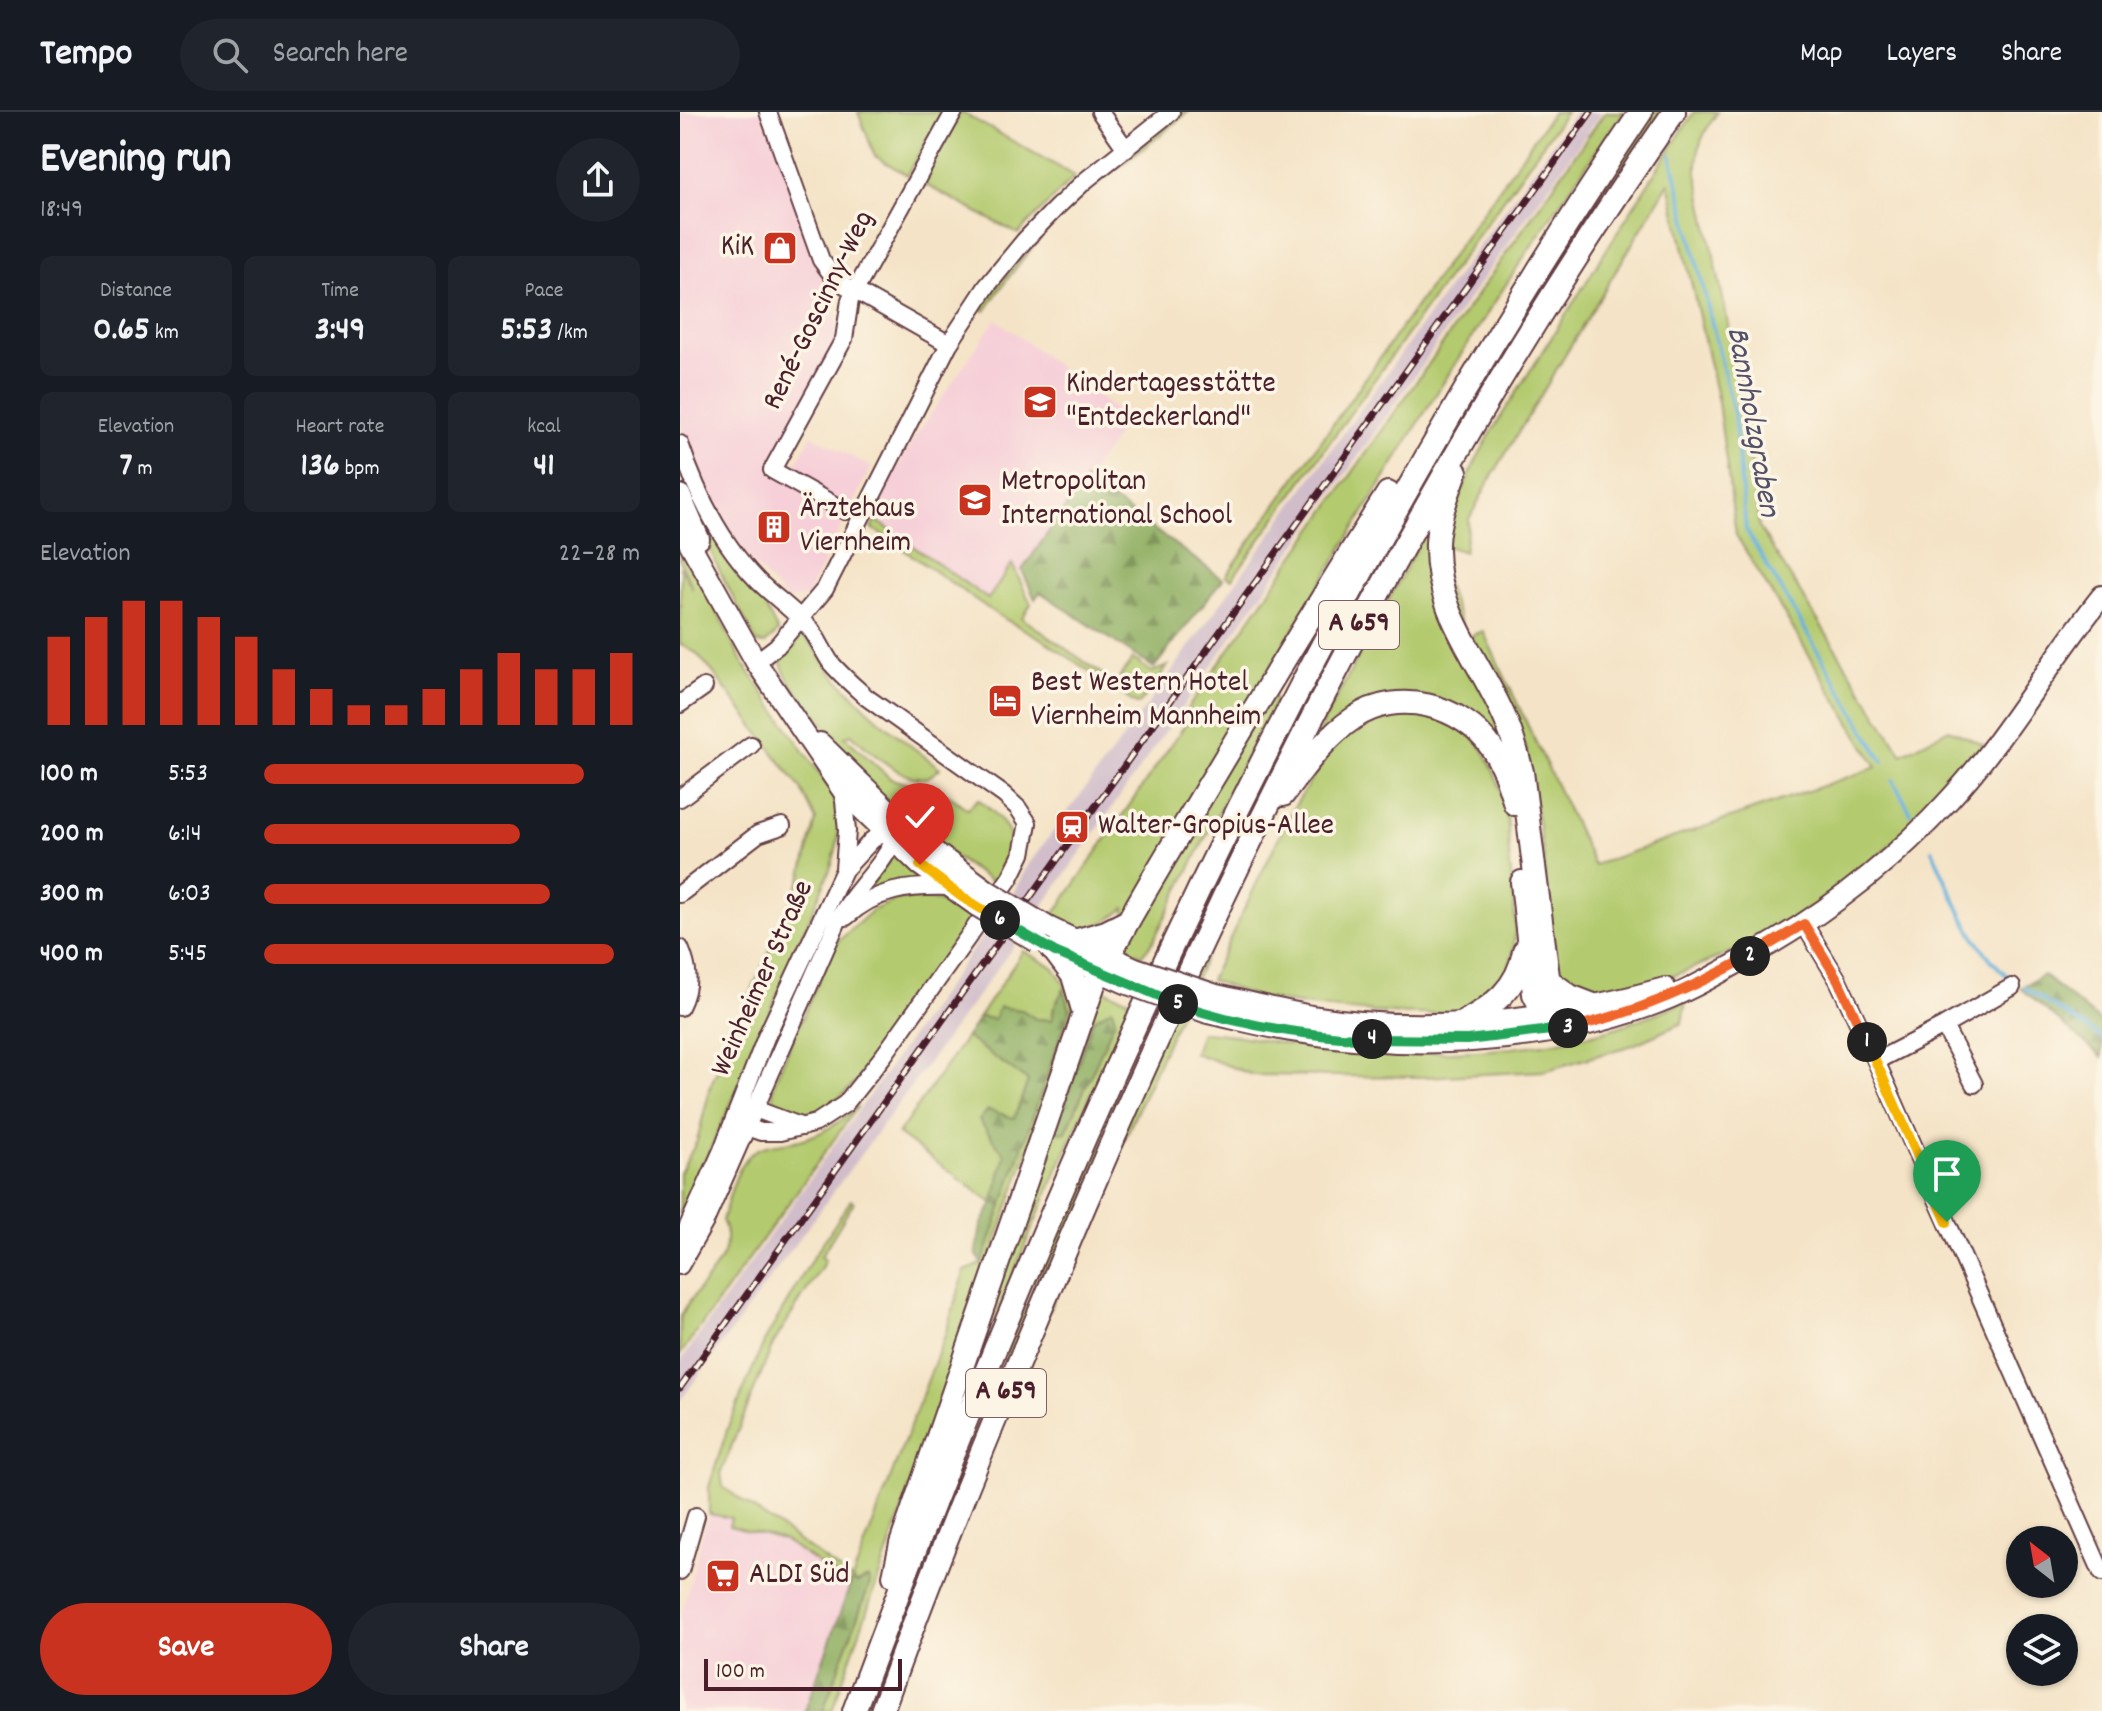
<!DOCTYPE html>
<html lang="en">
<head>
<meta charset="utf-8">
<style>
  body { margin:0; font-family:Dekko,sans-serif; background:#20242c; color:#f1f3f6; height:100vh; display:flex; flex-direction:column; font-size:30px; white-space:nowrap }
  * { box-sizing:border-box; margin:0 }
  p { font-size:26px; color:#9ea1a6 }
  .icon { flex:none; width:44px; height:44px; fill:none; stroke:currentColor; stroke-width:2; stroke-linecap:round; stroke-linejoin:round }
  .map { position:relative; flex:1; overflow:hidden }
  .panel { display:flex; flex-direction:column; background:#171b24; width:680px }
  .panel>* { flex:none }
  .needle { width:52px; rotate:329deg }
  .tools { position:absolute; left:1326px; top:1414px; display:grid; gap:16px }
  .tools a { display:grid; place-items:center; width:72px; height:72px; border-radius:50%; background:#171b24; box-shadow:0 2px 6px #0004; font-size:40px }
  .scale { position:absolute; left:24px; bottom:20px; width:198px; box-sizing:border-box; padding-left:8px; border:4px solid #4a1f2b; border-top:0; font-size:22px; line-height:28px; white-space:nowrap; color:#4a1f2b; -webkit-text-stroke:6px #fcf5e5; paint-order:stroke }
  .pin { position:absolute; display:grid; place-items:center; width:68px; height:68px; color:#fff; margin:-82px -34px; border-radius:50% 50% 50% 0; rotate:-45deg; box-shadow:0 0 8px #0007 }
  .pin .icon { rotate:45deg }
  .km { position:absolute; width:40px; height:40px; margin:-20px; border-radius:50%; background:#222; color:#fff; font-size:22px; line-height:40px; text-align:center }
  .round { display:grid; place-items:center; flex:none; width:84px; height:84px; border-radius:42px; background:#20242c }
  .head { display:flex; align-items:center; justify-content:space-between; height:136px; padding:0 40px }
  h1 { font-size:44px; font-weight:700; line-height:60px }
  .stats { display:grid; grid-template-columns:repeat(3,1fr); gap:12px; height:136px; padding:8px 40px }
  .stats div { display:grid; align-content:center; border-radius:12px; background:#20242c; text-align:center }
  .stats b { font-size:34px; font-weight:700 }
  .stats small { font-size:22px; font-weight:400 }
  .stats p { font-size:22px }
  .chart { height:224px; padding:16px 40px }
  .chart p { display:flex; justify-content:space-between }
  .chart svg { width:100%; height:144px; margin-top:8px; stroke:#c8321e; stroke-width:6 }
  .button { display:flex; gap:16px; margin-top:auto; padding:16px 40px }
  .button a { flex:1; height:92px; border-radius:48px; background:#c8321e; color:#fff; font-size:32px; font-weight:700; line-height:92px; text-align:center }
  .button a+a { background:#20242c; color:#f1f3f6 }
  ul { padding:0 40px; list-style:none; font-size:26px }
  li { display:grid; grid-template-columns:128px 96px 1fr; align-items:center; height:60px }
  li i { height:20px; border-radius:10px; background:#c8321e }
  header { display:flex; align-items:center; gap:48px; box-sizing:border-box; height:112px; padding:0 40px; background:#171b24; border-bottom:2px solid #363941 }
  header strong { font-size:38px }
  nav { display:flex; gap:44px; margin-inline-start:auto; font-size:28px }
  .search { width:560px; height:72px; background:#20242c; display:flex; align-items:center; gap:20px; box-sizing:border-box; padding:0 28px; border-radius:44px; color:#9ea1a6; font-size:30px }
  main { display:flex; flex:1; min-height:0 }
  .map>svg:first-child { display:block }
</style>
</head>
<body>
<header>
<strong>Tempo</strong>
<div class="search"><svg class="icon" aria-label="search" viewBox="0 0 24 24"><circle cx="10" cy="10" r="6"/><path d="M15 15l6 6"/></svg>Search here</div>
<nav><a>Map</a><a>Layers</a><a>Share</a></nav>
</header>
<main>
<section class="panel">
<div class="head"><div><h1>Evening run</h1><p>18:49</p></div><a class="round"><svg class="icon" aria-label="share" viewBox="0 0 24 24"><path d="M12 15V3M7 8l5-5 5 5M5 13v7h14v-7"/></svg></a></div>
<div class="stats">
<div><p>Distance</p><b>0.65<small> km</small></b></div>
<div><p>Time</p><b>3:49</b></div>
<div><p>Pace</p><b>5:53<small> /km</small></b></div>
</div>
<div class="stats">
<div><p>Elevation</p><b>7<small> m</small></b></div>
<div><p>Heart rate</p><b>136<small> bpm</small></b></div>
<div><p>kcal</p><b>41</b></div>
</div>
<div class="chart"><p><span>Elevation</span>22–28 m</p>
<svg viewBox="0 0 160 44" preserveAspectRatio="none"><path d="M5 44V17M15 44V11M25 44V6M35 44V6M45 44V11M55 44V17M65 44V27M75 44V33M85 44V38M95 44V38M105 44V33M115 44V27M125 44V22M135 44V27M145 44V27M155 44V22"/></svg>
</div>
<ul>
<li><b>100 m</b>5:53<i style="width:85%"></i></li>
<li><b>200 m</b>6:14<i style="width:68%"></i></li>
<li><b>300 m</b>6:03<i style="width:76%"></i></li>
<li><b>400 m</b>5:45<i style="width:93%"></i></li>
</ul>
<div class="button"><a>Save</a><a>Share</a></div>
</section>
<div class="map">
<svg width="1422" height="1599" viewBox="0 0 1422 1599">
  <defs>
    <pattern id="forest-firs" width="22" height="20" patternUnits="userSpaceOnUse" patternTransform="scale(2)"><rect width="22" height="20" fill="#8eae61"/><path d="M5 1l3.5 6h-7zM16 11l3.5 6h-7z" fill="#768d50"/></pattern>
  </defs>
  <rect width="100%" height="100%" fill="#fcf5e5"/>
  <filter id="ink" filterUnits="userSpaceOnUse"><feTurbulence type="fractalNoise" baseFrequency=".0125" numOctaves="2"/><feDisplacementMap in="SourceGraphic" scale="16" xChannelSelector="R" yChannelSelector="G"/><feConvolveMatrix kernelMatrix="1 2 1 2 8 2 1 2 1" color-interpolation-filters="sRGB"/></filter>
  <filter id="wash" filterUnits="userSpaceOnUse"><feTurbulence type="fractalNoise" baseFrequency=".006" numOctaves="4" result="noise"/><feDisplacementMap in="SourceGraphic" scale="32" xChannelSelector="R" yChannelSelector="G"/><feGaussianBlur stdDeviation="1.8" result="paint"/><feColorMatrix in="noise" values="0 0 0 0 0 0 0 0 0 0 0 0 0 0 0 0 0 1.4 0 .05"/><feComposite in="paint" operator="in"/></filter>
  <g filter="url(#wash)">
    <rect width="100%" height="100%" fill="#f4e3c6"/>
    <path fill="#f6cfd8" d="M0 0H88L144 165 161 226 98 342 116 351 132 323 191 355 127 484 108 489 62 440 39 403 7 333 0 306Z
      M316 207 448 308 342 458 308 491 189 409 231 331Z
      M30 1394 104 1428 170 1473 124 1599H0V1508Z"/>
    <path fill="#d1bdca" d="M895 0H922L787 189 366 790 0 1289V1250L333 781 348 753 463 599Z"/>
    <path fill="#b3ca6e" stroke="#7e744c" stroke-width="2" d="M178 0H263L227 63 195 44Z
      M281 0 395 64 338 122 242 71Z
      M502 0H508C477 28 442 51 410 77 369 112 335 154 305 199L301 197C355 117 428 60 502 0Z
      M873 0H886L552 467 546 464Z
      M925 0H944C810 185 695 382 577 578L596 587 472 831 462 843 448 837 445 796C431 808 409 822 390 815 384 813 378 807 373 804L509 607 503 603Z
      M973 0H981L844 208 681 492 192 1599H185C270 1375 360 1153 458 934 507 825 556 716 612 610 721 400 840 195 973 0Z
      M1014 0H1038C1023 20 1016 36 1017 62L1065 293 1079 415 1222 642 1269 617 1304 633 1225 721 1147 785 1101 814 1057 838 988 866 954 875 904 879 884 869 878 858 867 792 863 739 846 636 791 524 803 519 914 753 1197 655 1056 423 1038 290 989 71 808 371 789 407 784 440 766 434C779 358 830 292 870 228 918 152 965 75 1014 0Z
      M757 397 750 428 828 637 713 585 626 643Z
      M196 408 308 487 332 452 351 492 342 506 425 564 422 568 362 527 319 504 191 415Z
      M31 418 76 477 98 520 85 532 77 531 40 460 23 423Z
      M2 430 61 548 150 677C164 705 160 731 149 760L51 992 0 1103V1061L17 1029 31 972 121 767 136 708 121 677 32 559 16 541 0 532V493H3L0 492 1 456 13 477 0 448Z
      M117 521C133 527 142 549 153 562 186 599 221 627 260 656 256 660 250 666 244 666 220 668 188 637 171 622L165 625 211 667 269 683 287 697 298 687C332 713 343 733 316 772 267 742 214 705 177 659 163 642 152 622 138 604 124 587 100 565 100 542Z
      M453 547 472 560 488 554 460 591 456 592 432 576Z
      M710 600C739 601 768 601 790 622 809 641 818 667 825 692 829 707 828 725 829 741 831 774 841 824 829 855 824 871 808 888 793 895 763 911 624 895 588 887 568 883 549 874 530 868L609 704 644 646 663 624 687 607Z
      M214 742 247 769 179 788Z
      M239 786 260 789 293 807 178 968C161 985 125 1022 100 999 91 990 93 979 95 968L155 832 193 798 216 788Z
      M343 839 373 855 394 885 392 913 152 1599H143L190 1471 188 1467 177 1471 172 1468 170 1473 103 1428 49 1414 51 1406 29 1402V1375L48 1315 84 1230 132 1147 171 1088 174 1090 141 1144 145 1148 142 1154 93 1232 41 1360 43 1375 172 1467 265 1223 285 1159 302 1152 390 897 384 877 374 895 372 908 355 907 341 898 314 908 299 905Z
      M421 877 450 888V892L350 1121 255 1354Z
      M1006 890 1002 911 953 933 864 959 743 965 573 963 514 941 521 920C558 921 592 932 629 935 728 943 829 945 925 919 953 911 979 900 1006 890Z
      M286 925 348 969 334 1007 313 1091 218 1022Z
      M178 994 0 1243C0 1232 0 1214 1 1204 14 1174 60 1146 42 1108 49 1088 54 1061 68 1045 80 1030 103 1033 120 1028 143 1022 161 1010 178 994Z"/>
    <path fill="url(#forest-firs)" stroke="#6c6646" stroke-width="2" d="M405 368 543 467 474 556 360 480 355 487 342 458Z
      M1363 863 1422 911V945L1340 876Z
      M384 877 390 897 302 1152 296 1142 301 1114 313 1091 325 1043 299 1008 308 998 334 1006 348 969 286 925 299 905 314 907 319 895 342 898 356 907 372 908 374 895Z
      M432 896 435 908 386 1020 381 1021 376 1017 413 908Z
      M188 1466 190 1471 143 1599H125L172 1468 177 1471Z"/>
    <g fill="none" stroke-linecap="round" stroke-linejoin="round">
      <path stroke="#62afdb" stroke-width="4" d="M991 43 1054 302 1066 418 1203 649
        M1213 668 1231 701
        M1252 738C1274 785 1290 834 1332 868
        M1344 875 1422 926"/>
    </g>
  </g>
  <g filter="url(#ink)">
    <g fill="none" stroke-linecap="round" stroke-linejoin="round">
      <g stroke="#643c42" stroke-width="20">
        <path id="minor" d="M88 0 141 148 156 168 269 232
          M420 0 446 37
          M0 332C17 383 41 431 78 469 95 486 118 501 132 519 139 529 144 541 151 551 161 563 174 574 186 585L324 683 338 696 348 711 342 742 330 766 204 943 165 992 136 1011 100 1020H81L67 1015 57 999
          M165 399 92 358 164 227 170 188 274 0
          M76 550 97 534 145 477 269 232 307 174 344 129 377 95 406 68 491 0
          M0 592 24 575
          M163 679 167 719 164 757
          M0 686 71 633
          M0 782 78 722 102 714
          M166 805C197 777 228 774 268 775
          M1124 812 1158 868 1196 949 1422 1461
          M0 836C9 857 11 873 0 895
          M1264 914 1332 875
          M1196 949 1264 914 1294 972
          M65 997H75L123 1015
          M0 1132 42 1038 86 925 164 758 192 728 215 714
          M0 1154 25 1110 160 804C177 775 206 752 217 720
          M0 1459 16 1404"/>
      </g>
      <g stroke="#643c42" stroke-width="24">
        <path id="major" d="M0 383 19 427
          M0 414 76 550 163 679 240 753 297 794
          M140 631 239 728 308 779
          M368 815 455 856
          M371 838 448 872
          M536 883C568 890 600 898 632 904 751 923 870 908 985 876
          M528 901C556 907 583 914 611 919 727 939 858 934 969 894 1007 881 1042 859 1077 840 1149 799 1214 749 1270 687 1327 625 1369 550 1422 484"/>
      </g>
      <g stroke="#643c42" stroke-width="26">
        <path id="highway" d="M776 360C768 382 758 407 757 431 755 499 797 544 823 602 832 621 837 640 842 660L870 880C871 903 857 914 838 923
          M603 683C624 655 645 625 674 606 718 576 782 593 811 635 823 652 829 672 835 692
          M842 770 854 882 865 904 882 918
          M394 829 426 820 446 810
          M375 840 393 864 403 898
          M868 868 890 884 916 894
          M780 912C812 895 838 877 844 839
          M214 1464 221 1432 414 872C451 800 494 731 536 661 592 567 649 474 708 381
          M174 1599C381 1041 627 494 961 0
          M202 1599C253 1455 312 1314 371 1173 542 763 739 365 994 0"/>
      </g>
      <use href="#minor" stroke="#fff" stroke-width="16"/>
      <use href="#major" stroke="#fff" stroke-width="20"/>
      <use href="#highway" stroke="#fff" stroke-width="22"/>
      <g stroke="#4a1f2b" stroke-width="7">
        <path id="rail" d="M0 1276 911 0"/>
      </g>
      <use href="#rail" stroke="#fcf5e5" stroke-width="4" stroke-dasharray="12" stroke-linecap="butt"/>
      <g stroke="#643c42" stroke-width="24" stroke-linecap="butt">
        <path id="major-bridge" d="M308 779 368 815
          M297 794 357 830
          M455 856 536 883
          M448 872 528 901"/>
      </g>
      <use href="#major-bridge" stroke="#fff" stroke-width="20"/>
    </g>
  </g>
  <g fill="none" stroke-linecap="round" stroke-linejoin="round" filter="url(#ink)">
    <g stroke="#fff" stroke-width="16">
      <path id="split-1" d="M1187 930 1267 1110"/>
    </g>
    <g stroke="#fff" stroke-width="16">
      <path id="split-2" d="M1070 844 1124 812 1158 868 1187 930"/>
    </g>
    <g stroke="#fff" stroke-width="16">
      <path id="split-3" d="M888 916C954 902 1012 877 1070 844"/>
    </g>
    <g stroke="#fff" stroke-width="16">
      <path id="split-4" d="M692 927 787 928 888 916"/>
    </g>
    <g stroke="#fff" stroke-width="16">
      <path id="split-5" d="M498 892C559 913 627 924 692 927"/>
    </g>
    <g stroke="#fff" stroke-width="16">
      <path id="split-6" d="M320 808 375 840 498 892"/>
    </g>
    <g stroke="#fff" stroke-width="16">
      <path id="split-7" d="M240 753 282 785 320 808"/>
    </g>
    <use href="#split-1" stroke="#f5b400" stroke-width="10"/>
    <use href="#split-2" stroke="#f0652b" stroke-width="10"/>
    <use href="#split-3" stroke="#f0652b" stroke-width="10"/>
    <use href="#split-4" stroke="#22a559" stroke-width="10"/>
    <use href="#split-5" stroke="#22a559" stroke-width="10"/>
    <use href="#split-6" stroke="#22a559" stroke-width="10"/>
    <use href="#split-7" stroke="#f5b400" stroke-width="10"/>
  </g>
  <defs>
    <g id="shop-square" transform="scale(1.8)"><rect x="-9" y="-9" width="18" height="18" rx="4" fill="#c8321e" stroke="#fcf5e5"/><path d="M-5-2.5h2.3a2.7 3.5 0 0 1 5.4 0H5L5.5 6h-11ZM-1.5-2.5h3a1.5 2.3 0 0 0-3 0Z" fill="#fff"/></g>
    <g id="school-square" transform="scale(1.8)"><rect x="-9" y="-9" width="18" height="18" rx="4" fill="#c8321e" stroke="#fcf5e5"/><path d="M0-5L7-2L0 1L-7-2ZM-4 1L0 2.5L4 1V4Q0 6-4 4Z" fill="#fff"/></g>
    <g id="building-square" transform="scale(1.8)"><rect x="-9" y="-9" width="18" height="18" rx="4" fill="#c8321e" stroke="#fcf5e5"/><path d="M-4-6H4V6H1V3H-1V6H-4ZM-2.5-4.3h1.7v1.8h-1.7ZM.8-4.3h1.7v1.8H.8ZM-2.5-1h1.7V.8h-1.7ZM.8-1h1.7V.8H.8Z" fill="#fff"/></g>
    <g id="hotel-square" transform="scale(1.8)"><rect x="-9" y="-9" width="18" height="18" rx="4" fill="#c8321e" stroke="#fcf5e5"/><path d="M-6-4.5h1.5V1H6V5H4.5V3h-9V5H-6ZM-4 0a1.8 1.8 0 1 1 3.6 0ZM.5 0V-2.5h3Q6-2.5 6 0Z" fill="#fff"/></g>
    <g id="station-square" transform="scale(1.8)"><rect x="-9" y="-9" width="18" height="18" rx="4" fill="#c8321e" stroke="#fcf5e5"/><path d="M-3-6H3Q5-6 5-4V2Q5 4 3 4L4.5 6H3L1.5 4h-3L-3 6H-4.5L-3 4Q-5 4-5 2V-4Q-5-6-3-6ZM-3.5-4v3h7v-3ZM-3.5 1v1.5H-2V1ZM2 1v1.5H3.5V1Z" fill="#fff"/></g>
    <g id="supermarket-square" transform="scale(1.8)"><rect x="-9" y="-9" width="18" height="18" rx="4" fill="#c8321e" stroke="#fcf5e5"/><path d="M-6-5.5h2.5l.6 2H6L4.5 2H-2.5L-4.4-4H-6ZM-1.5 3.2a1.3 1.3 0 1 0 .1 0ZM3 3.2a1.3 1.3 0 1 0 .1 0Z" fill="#fff"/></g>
  </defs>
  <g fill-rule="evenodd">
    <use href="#shop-square" x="100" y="136"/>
    <use href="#school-square" x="360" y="290"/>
    <use href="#school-square" x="295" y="388"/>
    <use href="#building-square" x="94" y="415"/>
    <use href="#hotel-square" x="325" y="589"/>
    <use href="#station-square" x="392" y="715"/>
    <use href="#supermarket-square" x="43" y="1464"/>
  </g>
  <g text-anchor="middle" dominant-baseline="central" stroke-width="7" stroke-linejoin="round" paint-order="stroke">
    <g fill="#fcf5e5" stroke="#7f5f63" stroke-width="2">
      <rect x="639" y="489" width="80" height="48" rx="6"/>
      <rect x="286" y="1257" width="80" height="48" rx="6"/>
    </g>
    <g font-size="28" font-weight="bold" fill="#4a1f2b">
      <text x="679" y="513">A 659</text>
      <text x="326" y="1281">A 659</text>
    </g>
    <g font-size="30" fill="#4a1f2b" stroke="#fcf5e5" text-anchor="start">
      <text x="74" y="136" text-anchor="end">KiK</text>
      <text x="386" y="273">Kindertagesstätte<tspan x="386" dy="34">"Entdeckerland"</tspan></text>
      <text x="321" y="371">Metropolitan<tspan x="321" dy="34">International School</tspan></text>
      <text x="120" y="398">Ärztehaus<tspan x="120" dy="34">Viernheim</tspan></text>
      <text x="351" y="572">Best Western Hotel<tspan x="351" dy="34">Viernheim Mannheim</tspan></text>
      <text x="418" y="715">Walter-Gropius-Allee</text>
      <text x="69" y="1464">ALDI Süd</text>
    </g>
    <g font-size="30" fill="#4a1f2b" stroke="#fcf5e5">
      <text transform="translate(140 199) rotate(-64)">René-Goscinny-Weg</text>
      <text transform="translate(84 867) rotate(-66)">Weinheimer Straße</text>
    </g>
    <g font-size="32" font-style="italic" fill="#525169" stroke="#fcf5e5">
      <text transform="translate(1071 310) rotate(80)">Bannholzgraben</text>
    </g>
  </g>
</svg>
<div class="tools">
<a><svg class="needle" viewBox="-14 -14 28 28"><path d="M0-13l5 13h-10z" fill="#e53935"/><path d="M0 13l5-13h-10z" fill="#9ea1a6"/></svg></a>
<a><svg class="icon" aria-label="layers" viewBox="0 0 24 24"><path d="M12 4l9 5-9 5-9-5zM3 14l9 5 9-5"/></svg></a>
</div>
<div class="scale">100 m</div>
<div class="pin" style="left:1267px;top:1110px;background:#1e9e55"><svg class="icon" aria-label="arrive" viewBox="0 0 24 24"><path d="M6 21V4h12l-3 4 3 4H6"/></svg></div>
<div class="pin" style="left:240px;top:753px;background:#d93025"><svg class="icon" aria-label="check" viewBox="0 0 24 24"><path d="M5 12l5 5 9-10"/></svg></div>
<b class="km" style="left:1187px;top:930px">1</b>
<b class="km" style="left:1070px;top:844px">2</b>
<b class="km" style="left:888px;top:916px">3</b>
<b class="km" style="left:692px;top:927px">4</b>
<b class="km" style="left:498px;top:892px">5</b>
<b class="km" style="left:320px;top:808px">6</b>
</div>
</main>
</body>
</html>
